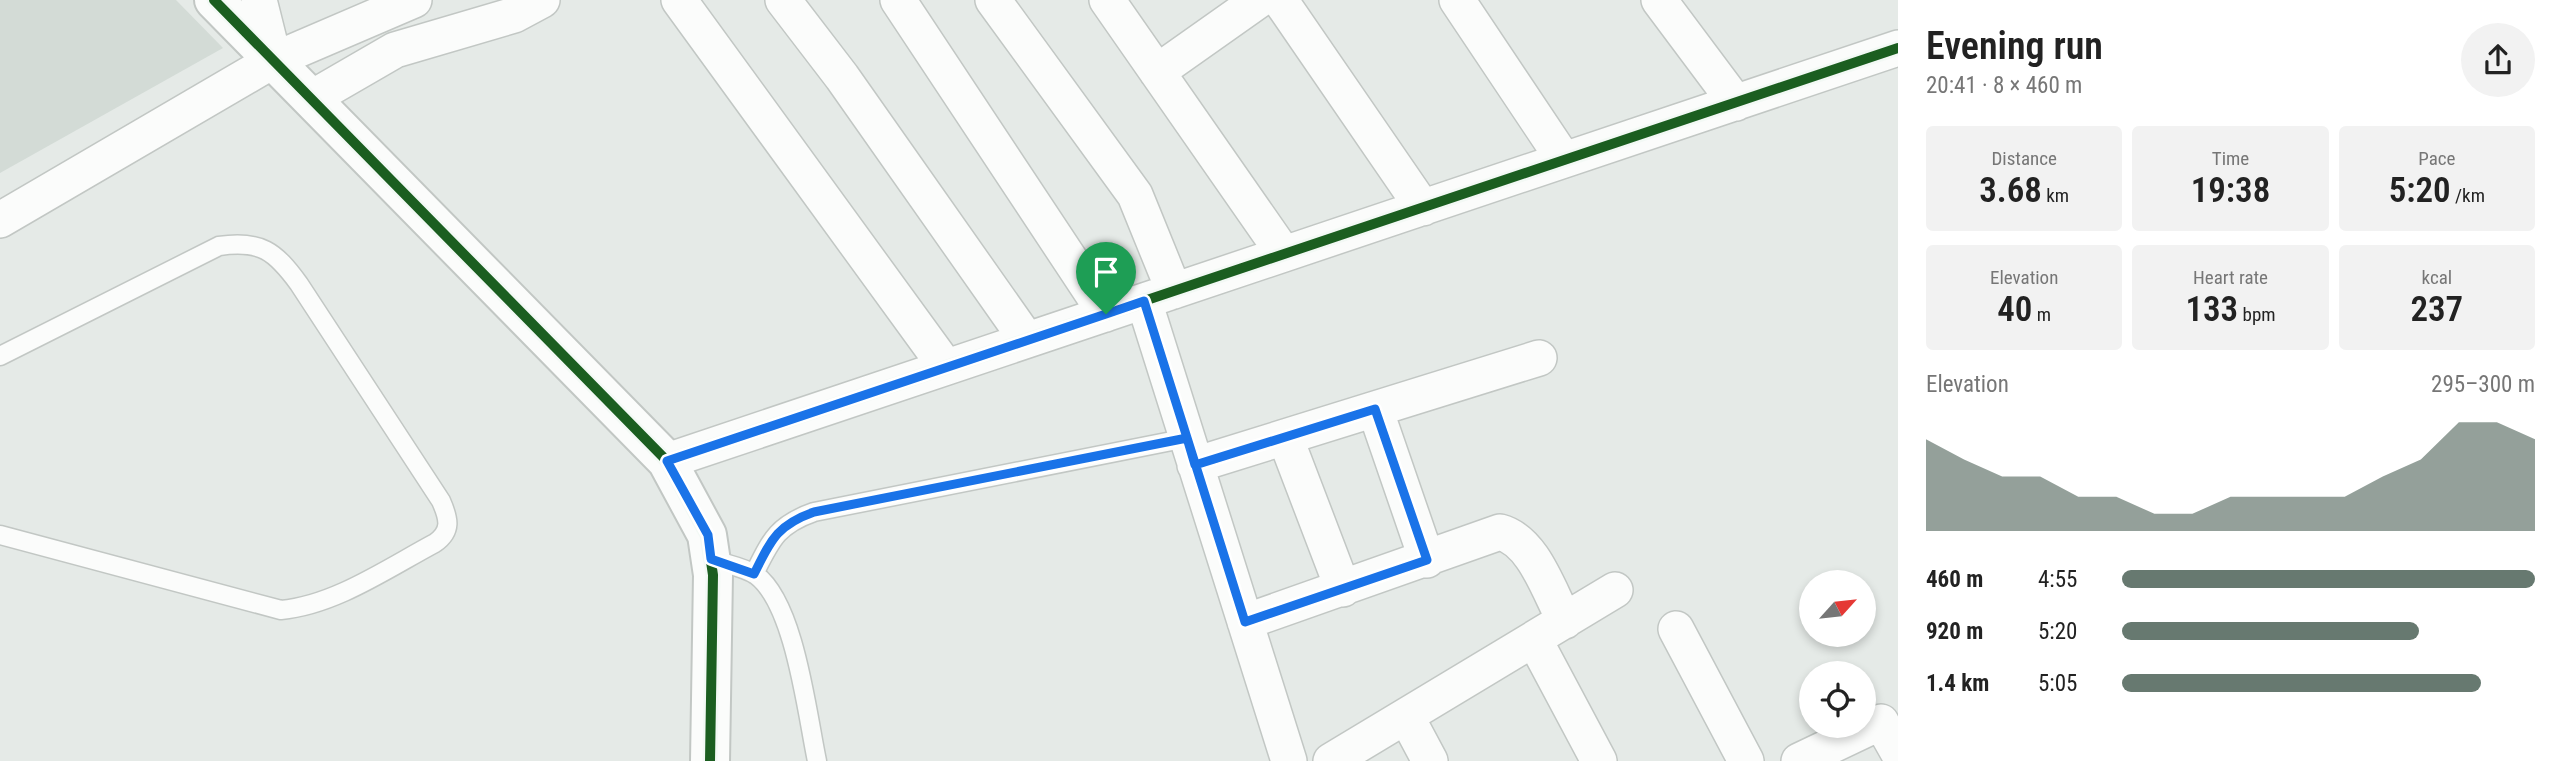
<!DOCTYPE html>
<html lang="en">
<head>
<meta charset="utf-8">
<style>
  body { margin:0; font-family:"Roboto Condensed",sans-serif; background:#f2f2f2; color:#222; height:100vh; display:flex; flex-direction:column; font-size:26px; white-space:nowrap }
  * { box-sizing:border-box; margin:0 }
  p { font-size:23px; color:#767676 }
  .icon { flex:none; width:38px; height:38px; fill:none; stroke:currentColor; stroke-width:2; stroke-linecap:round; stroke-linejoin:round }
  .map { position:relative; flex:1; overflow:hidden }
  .details { display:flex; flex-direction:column; background:#fff; width:665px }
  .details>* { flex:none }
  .needle { width:46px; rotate:63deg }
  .controls { position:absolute; left:1799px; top:570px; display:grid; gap:14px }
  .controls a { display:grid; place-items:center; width:77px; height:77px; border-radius:50%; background:#fff; box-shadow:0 4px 10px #0003; font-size:35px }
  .pin { position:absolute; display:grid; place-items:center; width:60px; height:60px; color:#fff; margin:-72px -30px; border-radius:50% 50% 50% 0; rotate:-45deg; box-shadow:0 0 7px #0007 }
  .pin .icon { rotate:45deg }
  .round { display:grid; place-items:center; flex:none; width:74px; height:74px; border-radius:37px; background:#f2f2f2 }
  .summary { display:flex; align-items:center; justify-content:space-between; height:119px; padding:0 28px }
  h1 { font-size:38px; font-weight:600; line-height:52px }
  .stats { display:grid; grid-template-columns:repeat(3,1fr); gap:10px; height:119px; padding:7px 28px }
  .stats div { display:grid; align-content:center; border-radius:7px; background:#f2f2f2; text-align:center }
  .stats b { font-size:35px; font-weight:600 }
  .stats small { font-size:19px; font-weight:400 }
  .stats p { font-size:19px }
  .chart { height:196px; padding:14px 28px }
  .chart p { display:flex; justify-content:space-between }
  .chart svg { width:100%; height:126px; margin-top:7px; fill:#677970; opacity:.7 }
  ul { padding:0 28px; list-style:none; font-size:23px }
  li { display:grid; grid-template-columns:112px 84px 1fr; align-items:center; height:52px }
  li i { height:18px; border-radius:9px; background:#677970 }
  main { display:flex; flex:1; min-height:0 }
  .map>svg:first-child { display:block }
</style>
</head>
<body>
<main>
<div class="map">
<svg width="1898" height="761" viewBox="0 0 1898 761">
  <rect width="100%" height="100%" fill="#e5eae7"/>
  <path fill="#d3dbd6" d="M0 0H176L223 48 0 173Z"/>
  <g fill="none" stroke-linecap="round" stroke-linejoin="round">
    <g stroke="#c2c7c4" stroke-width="21">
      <path id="service" d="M0 356 219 246C261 240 275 251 299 284L441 501C449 519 452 531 435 543 388 568 335 605 281 610L0 535
        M711 559C725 564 744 567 756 575 795 604 807 714 817 761
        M754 574C771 540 777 525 814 512L1187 438"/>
    </g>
    <g stroke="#c2c7c4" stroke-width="38">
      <path id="minor" d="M259 0 274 60
        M679 0 946 367
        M783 0 842 77 1027 340
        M898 0 1106 314
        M993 0 1135 195 1174 291
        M1107 0 1284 254
        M1280 0 1423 208
        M1457 0 1564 160
        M1659 0 1736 103
        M1157 72 1259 0
        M312 98 395 50 514 15 542 0
        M0 220 274 60 414 0
        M1144 301 1289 761
        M1375 409 1427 560
        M1285 437 1343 589
        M667 461 1898 48
        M1195 465 1539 358
        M1245 622 1500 532C1534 541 1549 592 1565 621
        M1676 629 1746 761
        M1534 639 1599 761
        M1406 716 1430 761
        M1331 761 1615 590
        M1799 761 1881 722 1898 752"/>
    </g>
    <g stroke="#c2c7c4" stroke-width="42">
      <path id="tertiary" d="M214 0 667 461 707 535 713 575 710 761"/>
    </g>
    <use href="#service" stroke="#fbfcfb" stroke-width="18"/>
    <use href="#minor" stroke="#fbfcfb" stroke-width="35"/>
    <use href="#tertiary" stroke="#fbfcfb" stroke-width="38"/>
    <g stroke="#f3f9f5" stroke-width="15">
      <path id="cycleway" d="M214 0 667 461 707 535 713 575 710 761
        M667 461 1898 48"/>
    </g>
    <use href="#cycleway" stroke="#1b5e20" stroke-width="10"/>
  </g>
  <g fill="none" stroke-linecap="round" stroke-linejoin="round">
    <g stroke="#fff" stroke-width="14">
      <path id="route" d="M1106 314 667 461 708 535 711 559 754 574C771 540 777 525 814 512L1187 438 1195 465 1375 409 1427 560 1245 622C1211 515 1178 408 1144 301L1106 314"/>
    </g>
    <use href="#route" stroke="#1a73e8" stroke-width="9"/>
  </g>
</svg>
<div class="controls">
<a><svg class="needle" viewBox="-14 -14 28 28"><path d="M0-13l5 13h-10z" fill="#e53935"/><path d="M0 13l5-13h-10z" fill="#767676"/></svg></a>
<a><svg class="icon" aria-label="locate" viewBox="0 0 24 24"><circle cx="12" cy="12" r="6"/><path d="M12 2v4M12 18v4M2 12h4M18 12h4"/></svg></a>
</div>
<div class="pin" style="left:1106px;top:314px;background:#1e9e55"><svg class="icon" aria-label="arrive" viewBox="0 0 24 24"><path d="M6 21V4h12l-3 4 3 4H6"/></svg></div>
</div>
<section class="details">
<div class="summary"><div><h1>Evening run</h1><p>20:41 · 8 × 460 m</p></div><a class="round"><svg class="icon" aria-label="share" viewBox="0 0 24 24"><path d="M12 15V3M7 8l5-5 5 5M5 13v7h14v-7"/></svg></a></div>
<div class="stats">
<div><p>Distance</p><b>3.68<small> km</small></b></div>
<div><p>Time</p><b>19:38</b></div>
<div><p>Pace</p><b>5:20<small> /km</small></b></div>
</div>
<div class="stats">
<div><p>Elevation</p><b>40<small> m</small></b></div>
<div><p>Heart rate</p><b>133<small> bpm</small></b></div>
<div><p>kcal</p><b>237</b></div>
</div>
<div class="chart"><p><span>Elevation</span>295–300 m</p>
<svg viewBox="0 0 160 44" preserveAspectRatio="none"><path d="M0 44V12L10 19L20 25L30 25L40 32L50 32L60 38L70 38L80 32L90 32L100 32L110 32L120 25L130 19L140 6L150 6L160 12V44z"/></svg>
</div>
<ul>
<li><b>460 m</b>4:55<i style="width:100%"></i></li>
<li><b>920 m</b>5:20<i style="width:72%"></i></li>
<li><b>1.4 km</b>5:05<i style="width:87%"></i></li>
</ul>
</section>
</main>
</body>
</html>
